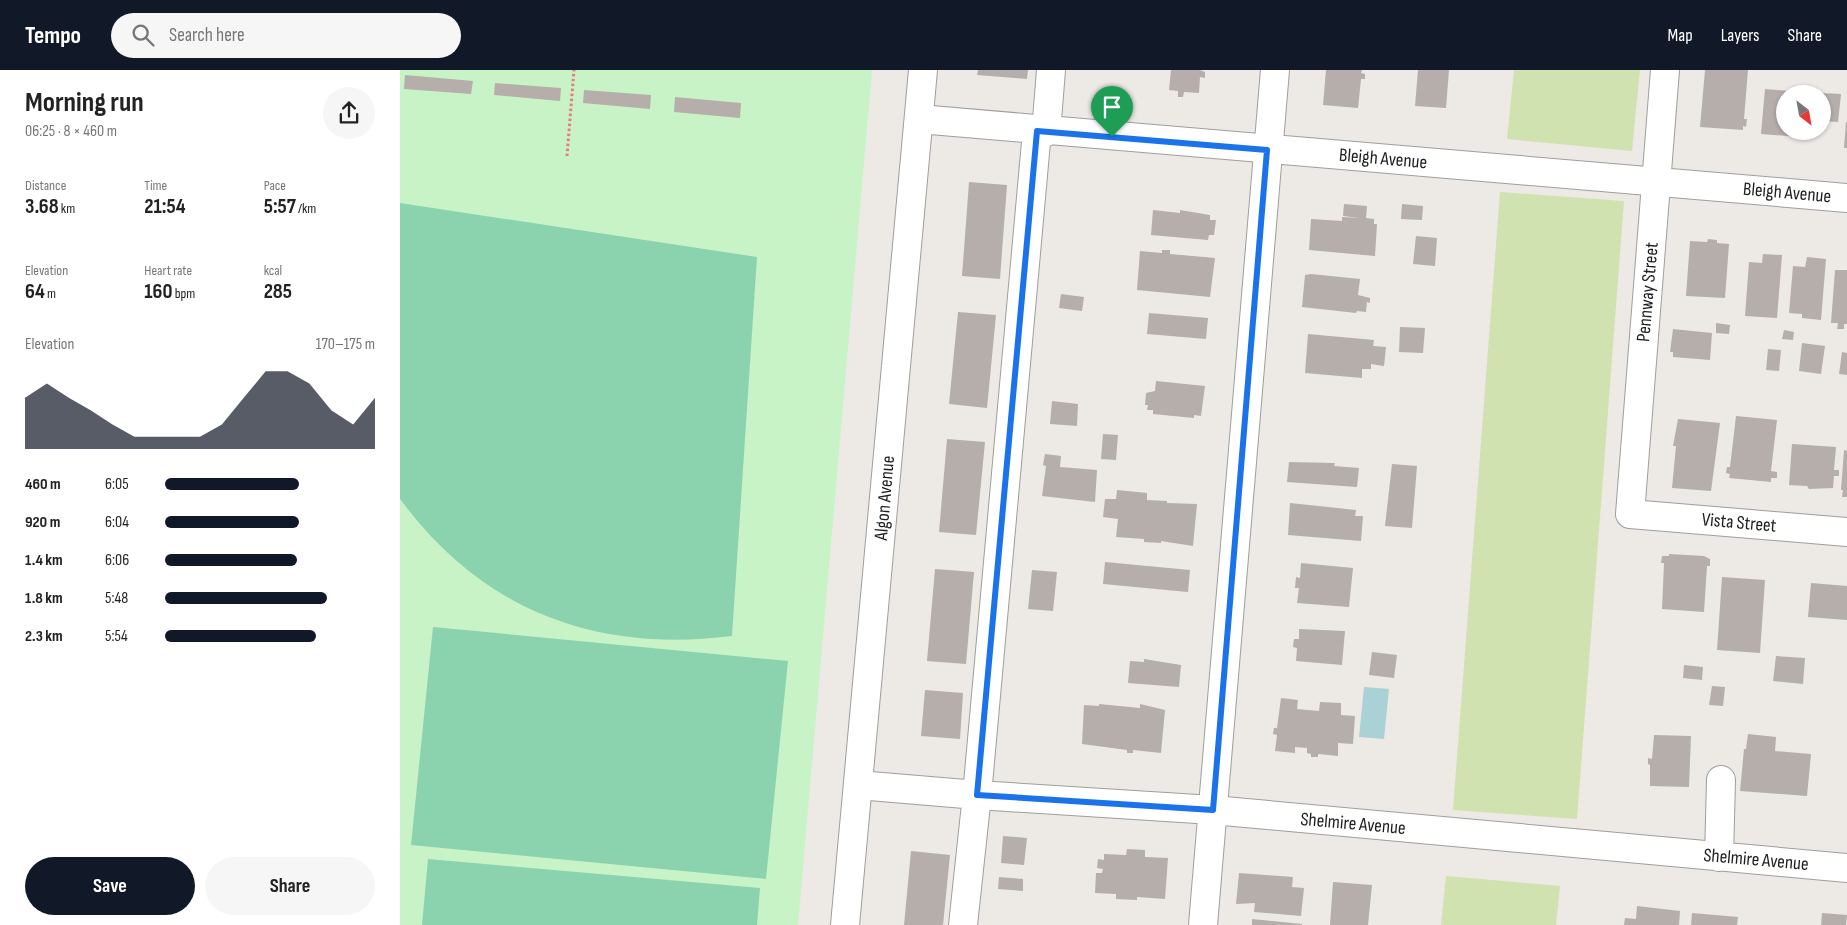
<!DOCTYPE html>
<html lang="en">
<head>
<meta charset="utf-8">
<style>
  body { margin:0; font-family:"Sofia Sans Condensed",sans-serif; background:#f6f6f6; color:#222; height:100vh; display:flex; flex-direction:column; font-size:19px; white-space:nowrap }
  * { box-sizing:border-box; margin:0 }
  p { font-size:16px; color:#767676 }
  .icon { flex:none; width:28px; height:28px; fill:none; stroke:currentColor; stroke-width:2; stroke-linecap:round; stroke-linejoin:round }
  .map { position:relative; flex:1; overflow:hidden }
  .details { display:flex; flex-direction:column; background:#fff; width:400px }
  .details>* { flex:none }
  .needle { width:32px; rotate:149deg }
  .buttons { position:absolute; left:1376px; top:15px; display:grid; gap:10px }
  .buttons a { display:grid; place-items:center; width:55px; height:55px; border-radius:50%; background:#fff; box-shadow:0 1px 4px #0004; font-size:25px }
  .pin { position:absolute; display:grid; place-items:center; width:42px; height:42px; color:#fff; margin:-51px -21px; border-radius:50% 50% 50% 0; rotate:-45deg; box-shadow:0 0 5px #0007 }
  .pin .icon { rotate:45deg }
  .round { display:grid; place-items:center; flex:none; width:52px; height:52px; border-radius:26px; background:#f6f6f6 }
  .headline { display:flex; align-items:center; justify-content:space-between; height:85px; padding:0 25px }
  h1 { font-size:28px; font-weight:700; line-height:38px }
  .figures { display:grid; grid-template-columns:repeat(3,1fr); gap:8px; height:85px; padding:5px 25px }
  .figures div { display:grid; align-content:center }
  .figures b { font-size:21px; font-weight:700 }
  .figures small { font-size:14px; font-weight:400 }
  .figures p { font-size:14px }
  .chart { height:140px; padding:10px 25px }
  .chart p { display:flex; justify-content:space-between }
  .chart svg { width:100%; height:90px; margin-top:5px; fill:#111827; opacity:.7 }
  .cta { display:flex; gap:10px; margin-top:auto; padding:10px 25px }
  .cta a { flex:1; height:58px; border-radius:30px; background:#111827; color:#fff; font-size:20px; font-weight:700; line-height:58px; text-align:center }
  .cta a+a { background:#f6f6f6; color:#222 }
  ul { padding:0 25px; list-style:none; font-size:16px }
  li { display:grid; grid-template-columns:80px 60px 1fr; align-items:center; height:38px }
  li i { height:12px; border-radius:6px; background:#111827 }
  header { display:flex; align-items:center; gap:30px; box-sizing:border-box; height:70px; padding:0 25px; background:#111827; color:#fff }
  header strong { font-size:24px }
  nav { display:flex; gap:28px; margin-inline-start:auto; font-size:18px }
  .search { width:350px; height:45px; background:#f6f6f6; display:flex; align-items:center; gap:12px; box-sizing:border-box; padding:0 18px; border-radius:28px; color:#767676; font-size:19px }
  main { display:flex; flex:1; min-height:0 }
  .map>svg:first-child { display:block }
</style>
</head>
<body>
<header>
<strong>Tempo</strong>
<div class="search"><svg class="icon" aria-label="search" viewBox="0 0 24 24"><circle cx="10" cy="10" r="6"/><path d="M15 15l6 6"/></svg>Search here</div>
<nav><a>Map</a><a>Layers</a><a>Share</a></nav>
</header>
<main>
<section class="details">
<div class="headline"><div><h1>Morning run</h1><p>06:25 · 8 × 460 m</p></div><a class="round"><svg class="icon" aria-label="share" viewBox="0 0 24 24"><path d="M12 15V3M7 8l5-5 5 5M5 13v7h14v-7"/></svg></a></div>
<div class="figures">
<div><p>Distance</p><b>3.68<small> km</small></b></div>
<div><p>Time</p><b>21:54</b></div>
<div><p>Pace</p><b>5:57<small> /km</small></b></div>
</div>
<div class="figures">
<div><p>Elevation</p><b>64<small> m</small></b></div>
<div><p>Heart rate</p><b>160<small> bpm</small></b></div>
<div><p>kcal</p><b>285</b></div>
</div>
<div class="chart"><p><span>Elevation</span>170–175 m</p>
<svg viewBox="0 0 160 44" preserveAspectRatio="none"><path d="M0 44V19L10 12L20 19L30 25L40 32L50 38L60 38L70 38L80 38L90 32L100 19L110 6L120 6L130 12L140 25L150 32L160 19V44z"/></svg>
</div>
<ul>
<li><b>460 m</b>6:05<i style="width:64%"></i></li>
<li><b>920 m</b>6:04<i style="width:64%"></i></li>
<li><b>1.4 km</b>6:06<i style="width:63%"></i></li>
<li><b>1.8 km</b>5:48<i style="width:77%"></i></li>
<li><b>2.3 km</b>5:54<i style="width:72%"></i></li>
</ul>
<div class="cta"><a>Save</a><a>Share</a></div>
</section>
<div class="map">
<svg width="1447" height="855" viewBox="0 0 1447 855">
  <rect width="100%" height="100%" fill="#ede9e4"/>
  <path fill="#cfe2b0" d="M1114 0H1240L1232 81 1107 69Z
    M1100 122 1224 131 1177 749 1053 740Z
    M1046 806 1160 816 1156 855H1041Z"/>
  <path fill="#c8f3c6" d="M0 0H472L398 855H0Z"/>
  <path fill="#8bd3ae" d="M0 133 357 187 332 566C195 583 83 541 0 429Z
    M33 557 388 591 366 809 11 775Z
    M28 789 360 818 357 855H22Z"/>
  <path fill="#aad1d6" d="M964 617 989 619 984 669 959 667Z"/>
  <path fill="#b6aeaa" d="M578 0H628L627 9 577 5Z
    M771 0H800L805 2V8L800 7 799 23 784 22 783 27H778V21L769 20Z
    M926 0H962L961 3 965 4V9H961L958 38 923 35Z
    M1018 0H1049L1046 38 1015 36Z
    M1305 0H1348L1344 49H1347L1346 57 1343 56V60L1300 57Z
    M5 5 73 11 71 24 4 19Z
    M95 13 161 18 160 31 94 25Z
    M1391 18 1397 19V22L1403 24H1385V61H1400V67L1361 64 1365 19 1391 21Z
    M184 20 251 25 250 39 183 33Z
    M1422 23 1441 24 1438 52 1422 51Z
    M275 27 341 33 340 48 274 42Z
    M1446 52H1447V78H1444Z
    M569 112 607 115 600 209 562 206Z
    M944 134 967 136 966 148 974 149V154H977L975 186 909 180 911 149 942 151V147L960 148 943 146Z
    M1002 134 1023 136 1022 150 1001 149Z
    M753 140 780 143V140L810 145V150H816L814 165H809L808 170 751 165Z
    M1016 166 1037 168 1035 196 1013 194Z
    M1308 169 1317 170V173L1329 174 1325 228 1286 226 1290 171 1307 172Z
    M762 180H770V184L815 188 810 227 737 220 740 181 762 183Z
    M1363 184 1382 185 1377 248 1345 246 1349 192 1362 193Z
    M1407 187 1426 189 1421 250 1402 248V244L1389 243 1393 196 1405 197Z
    M1435 200H1447V254H1444V259H1437L1438 253H1431Z
    M911 204 960 209 958 225 970 228V233L967 232 966 242 957 241 956 243 902 237 905 205Z
    M661 224 684 227 682 241 659 238Z
    M558 242 596 245 587 338 549 334Z
    M749 243 808 248 806 269 747 264Z
    M1316 253 1330 255 1329 264 1316 263Z
    M1000 257 1025 258 1023 283 999 282Z
    M1273 259 1312 263 1310 290 1273 287V282H1270Z
    M1384 260 1394 262 1393 270 1382 269Z
    M908 264 974 270 973 276 986 277 984 296 971 294V299H962V308L905 303Z
    M1402 273 1425 276 1421 304 1399 301Z
    M1368 279 1381 280 1379 301 1366 300Z
    M1442 282 1447 283V305L1439 304Z
    M756 311 805 316 801 346 794 345V348L753 344V340H747L748 335H745L746 323 755 321Z
    M652 331 678 334 677 356 650 354Z
    M1336 346 1377 350 1371 401 1377 402V408H1371V412L1329 408 1330 404 1326 403 1327 397H1330Z
    M1278 349 1320 353 1311 421 1272 418 1276 376H1273Z
    M703 364 718 365 716 390 701 389Z
    M547 369 585 372 576 465 539 462Z
    M1392 374 1436 377 1434 400H1439V406H1434L1433 418 1409 419 1407 416 1389 415Z
    M1444 380 1447 381V427H1442L1443 420H1441Z
    M645 384 661 386 660 397 697 400 695 432 642 426 646 396 643 395Z
    M889 392 935 393 934 396 959 398 957 417 887 412Z
    M992 394 1017 396 1012 458 985 456Z
    M717 420 747 423V430L767 431V433L797 434 793 476 761 471V473L744 472V469L716 467 718 449 703 447 705 429H716Z
    M890 433 956 440 955 446H963L961 471 888 465Z
    M1269 484 1304 486 1310 489V496H1307L1304 542 1262 539 1264 493H1261L1262 486H1269Z
    M705 492 790 500 788 522 703 514Z
    M901 493 953 498 949 537 897 533 899 518H895L896 507 900 508Z
    M535 499 574 502 566 594 527 591Z
    M632 500 657 502 653 541 628 539Z
    M1322 507 1365 510 1360 583 1317 580Z
    M1411 513 1447 516V550L1408 547Z
    M899 559 945 561 942 595 896 591 897 578 893 577 894 569H899Z
    M972 582 997 585 994 608 969 605Z
    M1376 586 1405 588 1403 614 1373 611Z
    M744 589 781 595 779 617 728 613 730 591 744 592Z
    M1284 595 1303 597 1302 610 1283 608Z
    M1312 616 1325 617 1323 636 1309 635Z
    M525 620 563 623 560 669 521 666Z
    M881 628 898 630 897 639 919 641 920 632 941 633V645L955 646 953 674 938 673V686L918 684V687H911V684L907 683V678L895 677V683L875 681 877 665 873 664 874 658H877Z
    M699 634 740 638V634L765 640 761 683 733 680V683H727V680L682 674 684 635 699 636Z
    M1348 664 1376 667 1375 681 1411 684 1407 726 1340 721 1344 679H1346Z
    M1254 665 1291 666 1289 717 1250 716V695L1248 694V688L1252 689Z
    M603 766 627 768 624 795 601 793Z
    M727 779 745 780V787L768 788 765 829 737 827V830L716 829V824L695 823 696 803H702L703 799 697 798 698 789 704 790V784L726 785Z
    M511 781 550 785 543 855H504Z
    M839 803 893 807 892 817 904 818 901 846 854 842 855 833 836 834Z
    M599 807 623 809V821L598 819Z
    M933 812 972 815 968 855H930Z
    M1237 836 1280 841 1279 855H1224L1225 848 1236 849Z
    M1292 843 1338 847 1337 855H1291Z
    M1422 843 1447 845 1446 855H1421Z
    M852 849 902 854V855H852Z"/>
  <g fill="none" stroke-linecap="round" stroke-linejoin="round">
    <g stroke="#9e9e9e" stroke-width="30">
      <path id="minor" d="M1265 0 1230 444 1447 462
        M519 49 1447 128
        M646 62 651 0
        M458 715 577 725 813 740 1447 798
        M1319 787 1321 710
        M445 855 523 0
        M563 855 577 725 637 61
        M803 855 875 0"/>
    </g>
    <path stroke="#e9797c" stroke-width="3" stroke-dasharray="2.5 2.5" stroke-linecap="butt" d="M167 86 174 0"/>
    <use href="#minor" stroke="#fff" stroke-width="28"/>
  </g>
  <g fill="none" stroke-linecap="round" stroke-linejoin="round">
    <g stroke="#fff" stroke-width="10">
      <path id="route" d="M637 61 867 80 813 740 577 725Z"/>
    </g>
    <use href="#route" stroke="#1a73e8" stroke-width="6"/>
  </g>
  <g text-anchor="middle" dominant-baseline="central" stroke-width="4" stroke-linejoin="round" paint-order="stroke">
    <g font-size="19" fill="#1d1d1d" stroke="#fff">
      <text transform="translate(983 89) rotate(5)">Bleigh Avenue</text>
      <text transform="translate(1387 123) rotate(5)">Bleigh Avenue</text>
      <text transform="translate(1248 222) rotate(-85)">Pennway Street</text>
      <text transform="translate(485 428) rotate(-85)">Algon Avenue</text>
      <text transform="translate(1339 453) rotate(5)">Vista Street</text>
      <text transform="translate(953 754) rotate(5)">Shelmire Avenue</text>
      <text transform="translate(1356 790) rotate(5)">Shelmire Avenue</text>
    </g>
  </g>
</svg>
<div class="buttons">
<a><svg class="needle" viewBox="-14 -14 28 28"><path d="M0-13l5 13h-10z" fill="#e53935"/><path d="M0 13l5-13h-10z" fill="#767676"/></svg></a>
</div>
<div class="pin" style="left:712px;top:67px;background:#1e9e55"><svg class="icon" aria-label="arrive" viewBox="0 0 24 24"><path d="M6 21V4h12l-3 4 3 4H6"/></svg></div>
</div>
</main>
</body>
</html>
